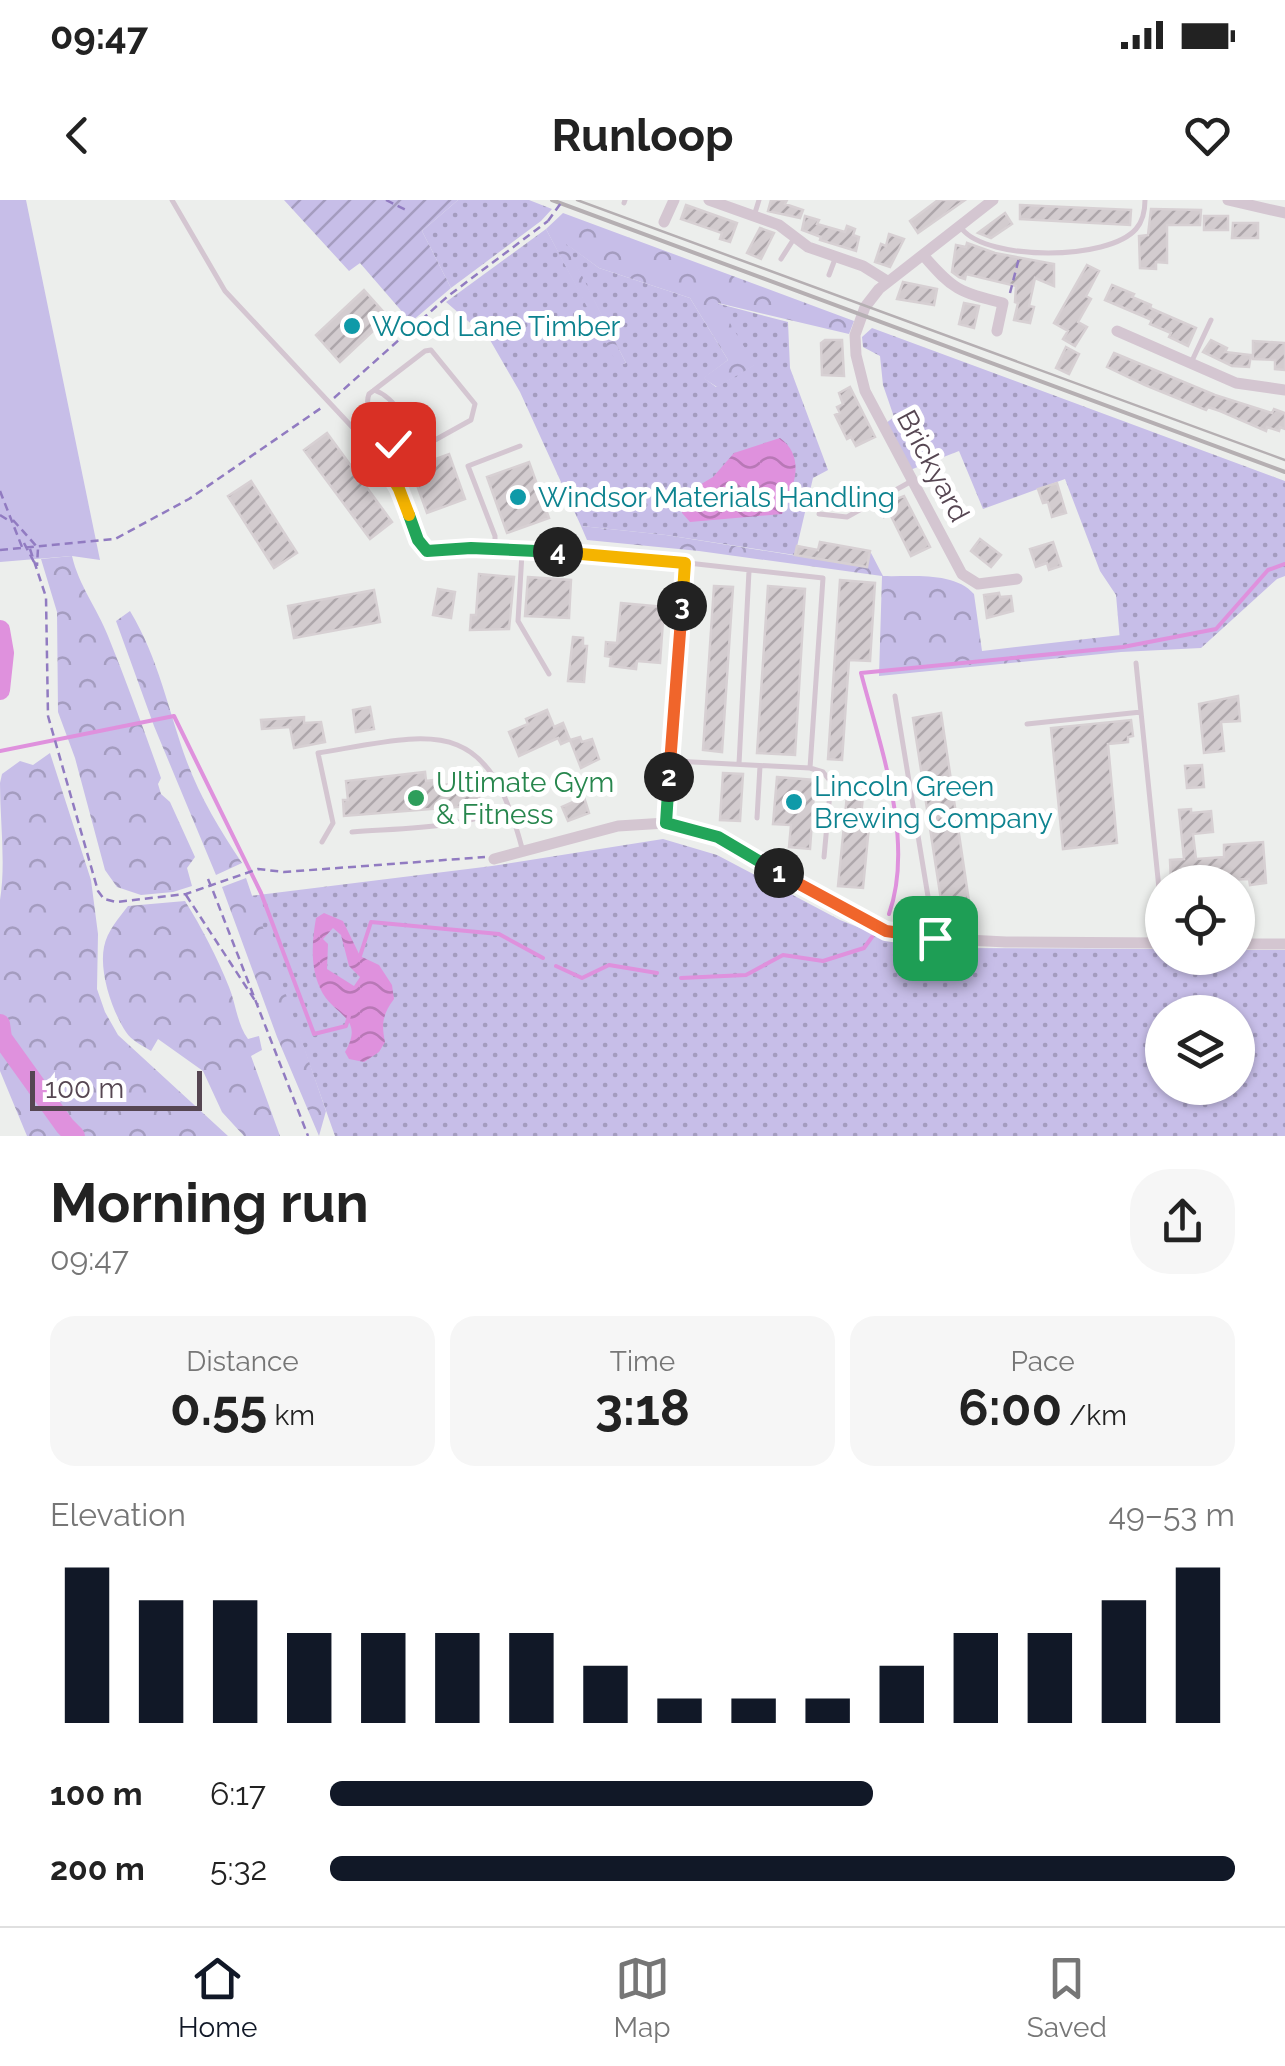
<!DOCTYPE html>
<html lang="en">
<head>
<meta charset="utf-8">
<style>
  body { margin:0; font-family:Raleway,sans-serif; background:#f6f6f6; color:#222; height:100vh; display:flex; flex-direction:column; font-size:38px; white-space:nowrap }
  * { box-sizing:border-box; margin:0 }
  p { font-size:32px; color:#767676 }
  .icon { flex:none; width:55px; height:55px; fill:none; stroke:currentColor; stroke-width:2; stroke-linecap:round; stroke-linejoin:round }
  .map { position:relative; height:936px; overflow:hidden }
  .drawer { display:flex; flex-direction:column; background:#fff; flex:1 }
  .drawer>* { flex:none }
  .tools { position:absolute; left:1145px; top:665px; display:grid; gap:20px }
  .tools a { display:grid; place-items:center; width:110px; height:110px; border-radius:50%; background:#fff; box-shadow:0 2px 8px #0004; font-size:50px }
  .scale { position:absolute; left:30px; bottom:25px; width:172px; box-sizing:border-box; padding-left:10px; border:5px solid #564652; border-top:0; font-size:28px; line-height:35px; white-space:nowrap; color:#564652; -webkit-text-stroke:8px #fff; paint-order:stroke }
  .pin { position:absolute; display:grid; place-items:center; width:85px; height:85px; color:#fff; margin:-42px; border-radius:20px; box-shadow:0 5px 15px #0006 }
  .km { position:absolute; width:50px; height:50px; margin:-25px; border-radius:50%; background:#222; color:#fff; font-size:28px; line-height:50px; text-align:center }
  .round { display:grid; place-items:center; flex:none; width:105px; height:105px; border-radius:40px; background:#f6f6f6 }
  .overview { display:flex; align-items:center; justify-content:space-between; height:170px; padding:0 50px }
  h1 { font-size:55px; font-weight:700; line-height:75px }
  .stats { display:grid; grid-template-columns:repeat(3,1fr); gap:15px; height:170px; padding:10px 50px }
  .stats div { display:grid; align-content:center; border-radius:25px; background:#f6f6f6; text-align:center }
  .stats b { font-size:50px; font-weight:700 }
  .stats small { font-size:28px; font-weight:400 }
  .stats p { font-size:28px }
  .chart { height:280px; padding:20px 50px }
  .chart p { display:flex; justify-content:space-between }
  .chart svg { width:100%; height:180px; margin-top:10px; stroke:#111827; stroke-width:6 }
  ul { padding:0 50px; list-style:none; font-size:32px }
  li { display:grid; grid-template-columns:160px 120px 1fr; align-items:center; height:75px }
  li i { height:25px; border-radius:12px; background:#111827 }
  .status { display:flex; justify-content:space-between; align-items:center; height:70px; padding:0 50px; background:#fff; direction:ltr }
  .status svg { height:28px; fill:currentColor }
  header { display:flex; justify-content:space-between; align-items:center; height:130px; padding:0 50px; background:#fff; font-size:45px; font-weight:700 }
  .menu { display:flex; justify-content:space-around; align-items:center; height:140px; border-top:2px solid #e0e0e0; background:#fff; font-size:28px; color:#767676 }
  .menu a { display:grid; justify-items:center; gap:5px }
  .menu .current { color:#111827 }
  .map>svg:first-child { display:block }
</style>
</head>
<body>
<div class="status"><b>09:47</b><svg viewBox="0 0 49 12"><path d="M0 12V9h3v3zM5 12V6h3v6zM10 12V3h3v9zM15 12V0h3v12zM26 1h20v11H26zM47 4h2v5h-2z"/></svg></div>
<header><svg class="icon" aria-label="back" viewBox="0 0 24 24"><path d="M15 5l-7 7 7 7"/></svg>Runloop<svg class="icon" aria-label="heart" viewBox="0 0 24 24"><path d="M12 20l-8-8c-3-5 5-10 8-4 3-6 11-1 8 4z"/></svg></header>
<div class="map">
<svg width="1285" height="936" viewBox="0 0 1285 936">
  <defs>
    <pattern id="grass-dots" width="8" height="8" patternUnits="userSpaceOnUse" patternTransform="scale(2.5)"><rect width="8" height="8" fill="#c7bee8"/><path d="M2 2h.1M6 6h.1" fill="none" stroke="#a49cbf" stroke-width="1.8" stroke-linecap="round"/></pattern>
    <pattern id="forest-crowns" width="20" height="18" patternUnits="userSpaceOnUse" patternTransform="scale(2.5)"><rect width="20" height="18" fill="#c7bee8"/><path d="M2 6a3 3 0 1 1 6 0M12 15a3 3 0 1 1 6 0" fill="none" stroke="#a49cbf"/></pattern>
    <pattern id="garden-furrows" width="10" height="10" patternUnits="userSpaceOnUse" patternTransform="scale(2.5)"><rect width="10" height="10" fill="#c7bee8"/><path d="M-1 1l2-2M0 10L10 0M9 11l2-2" fill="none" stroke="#a49cbf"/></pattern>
    <pattern id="water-waves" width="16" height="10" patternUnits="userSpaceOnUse" patternTransform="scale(2.5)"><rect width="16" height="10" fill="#df91dd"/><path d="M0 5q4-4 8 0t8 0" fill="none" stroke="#b878b6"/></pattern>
    <pattern id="building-hatch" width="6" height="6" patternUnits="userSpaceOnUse" patternTransform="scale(2.5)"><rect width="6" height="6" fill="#d3cccf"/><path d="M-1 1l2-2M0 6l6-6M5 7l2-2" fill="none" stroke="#aea7ab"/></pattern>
  </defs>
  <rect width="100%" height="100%" fill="#eceeec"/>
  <path fill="url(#grass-dots)" fill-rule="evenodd" d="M458 0H529L552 9 541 21 451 88 422 31Z
    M546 29 619 165 626 163 564 42 599 68 690 98 728 160 704 178 716 187 754 165 716 103 788 122 790 168 828 270 813 278 795 355 666 335 581 326 520 192 490 140 446 102Z
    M872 128 1285 281V376L1277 379 1201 448 1121 452 1116 395 1100 371 1065 279 983 309 959 251 910 270 886 223 894 217 883 185 880 156 863 147 862 137Z
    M663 639 717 655 840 720 898 743 947 748 1162 749V758H1238V750H1285V936H335L250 696 492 666ZM1162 812H1238V888H1162Z"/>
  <path fill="url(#forest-crowns)" d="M563 13 854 121 849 134 718 103 755 165 717 187 703 178 728 160 690 98 599 68 566 44 626 163 618 166 546 29Z
    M581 326 666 335 866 367 870 351 883 376C911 377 954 371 974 394L982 451 1121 435V452L879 476 882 376 699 351 587 340Z
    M72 356C79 386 97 408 108 436 127 483 144 530 161 578L158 584 161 594 170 602 195 657 187 668 192 686 173 692 141 695 117 687 105 670 75 558 58 512 57 412 41 359Z
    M130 411C159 459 168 510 187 562 201 599 220 630 242 663L216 675 154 526 116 421Z
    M50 553 91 680 98 734 97 789 105 812 118 835 228 936H27L0 871V700C6 663 0 622 0 583L2 574 20 561 33 565Z
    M246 678 326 911 319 936 277 837 222 687Z
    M185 701C202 728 217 757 229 787 236 804 237 824 248 839L259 836 262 850 251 856 280 936H244L222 912 203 871 158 839 151 851C143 846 131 840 126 832 112 811 99 772 104 747 107 731 119 718 128 706Z"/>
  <path fill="#c7bee8" d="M0 0H26L100 360 72 356 0 362Z"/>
  <path fill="url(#garden-furrows)" d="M284 0H458L422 31 451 88 411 122 360 63 349 71Z"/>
  <path fill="url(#water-waves)" fill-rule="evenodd" d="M780 238C807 258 793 288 782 314L690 322 682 313 683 295 713 277 734 253Z
    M324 713 343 721 360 756 379 765 392 785 394 799C383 814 381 823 385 842L379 852 364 862 349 859 345 852C366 816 332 816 320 788 310 766 312 741 316 718ZM333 728 341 735 349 766 360 777 354 786 327 769 328 744 323 739Z"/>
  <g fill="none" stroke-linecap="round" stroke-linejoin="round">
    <path stroke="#df91dd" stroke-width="4" d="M0 551 174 516 261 693 314 834 346 826 349 816
      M889 714C915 641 880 546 861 473L1123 447 1216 429 1268 370 1285 364
      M360 756 371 722 499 734 543 758
      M556 766 582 778 609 765 657 773
      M681 778 746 775 783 755 823 761 864 748 872 737"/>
    <path stroke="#df91dd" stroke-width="20" d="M0 430 4 453 0 490
      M0 824 2 838 65 926 75 936"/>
  </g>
  <path fill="url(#building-hatch)" stroke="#d7d0d3" stroke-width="2.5" d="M771 0H787L785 4 803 10 800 18 768 11Z
    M938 0H965L918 33 910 21Z
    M686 5 737 23 730 42 720 39 722 33 681 19Z
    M1020 5 1131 10 1130 25 1020 19Z
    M1151 9 1201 10 1200 25H1167V63L1156 62V69L1140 68 1139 36 1148 35Z
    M1005 13 1012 24 991 38 978 33Z
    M805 16 819 20 817 24 845 32 847 26 855 29 853 35 859 37 856 51 820 40 821 37 802 30Z
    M1204 16H1228V30H1204Z
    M1233 23H1258V38H1232Z
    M760 28 774 33 761 59 747 53Z
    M889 34 904 39 890 67 875 62 881 44 886 46Z
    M967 43 995 53 1054 64V86L1035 78 1029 106 1034 107 1030 123 1014 120 1018 103 1015 102 1016 86 966 74 965 79 959 77 952 72 956 45 966 47Z
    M1087 65 1099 71 1086 96 1091 99 1078 122 1087 127 1075 146 1063 139 1068 131 1054 123Z
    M903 82 937 89 934 105 897 99Z
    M1112 85 1134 94 1132 97 1151 105 1150 108 1196 128 1188 146 1169 137 1171 133 1150 124 1152 120 1105 100Z
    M364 90 388 117 340 162 316 135Z
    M964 103 979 106 974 128 959 124Z
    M825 140H842L844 176 822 175 821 143Z
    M1211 140 1227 148 1225 152 1251 155 1249 167 1232 166 1203 152Z
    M1253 141 1285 143V170L1275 169V160L1253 159Z
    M1066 147 1079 154 1069 174 1056 168Z
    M1114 153 1215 195 1272 213 1274 209 1285 213V229L1280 227 1279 231 1267 227 1266 231 1220 211 1208 207 1206 210 1145 185 1107 167Z
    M850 187 875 237 856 246 851 237 847 239 835 215 840 213 837 207 843 204 839 193Z
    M327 233 392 322 370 339 304 250Z
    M449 254 465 299 427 313 411 268Z
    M529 262 549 318 507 333 487 277Z
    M251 281 297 353 274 368 228 296Z
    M1057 283 1066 313 1052 317 1048 302 1043 303 1038 289Z
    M904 296 930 347 911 356 890 314 884 317 879 306Z
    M980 339 1001 355 991 367 971 351Z
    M820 342 870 351 867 367 795 355 797 346 818 350Z
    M1053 342 1061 366 1049 370 1047 363 1036 367 1030 349Z
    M479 374 514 377 509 429 470 430 471 415H476Z
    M528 377 571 380 569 418 525 416Z
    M840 380 875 383 870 461 849 460 842 560 828 559Z
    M714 386 733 387 722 552 703 550Z
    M768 386 805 389 795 555 757 553Z
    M438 389 455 392 451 418 433 415Z
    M374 390 380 422 294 438 288 406Z
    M999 393 1000 397 1011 396 1013 411 987 418 984 395Z
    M621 403 664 407 660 463 637 461 636 469 610 466 611 457 605 456 606 442 617 443Z
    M573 437 583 438V446H587L584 482 568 481Z
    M1238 496 1240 521 1221 522 1224 551 1204 553 1199 504Z
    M370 507 374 529 356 532 353 510Z
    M547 510 554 527 563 523 570 540 561 544 558 538 519 556 509 532 528 524 526 519Z
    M941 513 971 715 944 719 913 518Z
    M304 517V523L321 522 325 542 294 548 290 527 262 529 261 520Z
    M1131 520 1133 536 1128 537V542L1108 544 1117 643 1063 649 1051 528Z
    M580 537 582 542 592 539 599 559 581 568 570 540Z
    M1202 565 1204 587 1187 588 1185 566Z
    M425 572 426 581 434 580 435 586 467 582V577L477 576 480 605 344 616 343 600H348L346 581Z
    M723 573 743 574 740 621 720 620Z
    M777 577 815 580 810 649 789 647 791 625 773 624Z
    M848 585 864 586 861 616H870L863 688 838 686Z
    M584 597 589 613 568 621 562 607Z
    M1191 609V613L1211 611 1213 632 1193 634 1196 659 1224 657V645L1263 642 1266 683 1250 685 1249 679 1171 682 1170 660 1184 659 1179 610Z"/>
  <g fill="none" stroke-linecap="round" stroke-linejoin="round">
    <path stroke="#917bc1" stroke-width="2.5" stroke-dasharray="8 5" stroke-linecap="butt" d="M386 0 408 11
      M1010 93 1019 58
      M334 198 448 96 548 21
      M0 291 22 347
      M0 315 11 322
      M13 320 38 348 37 366
      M24 343 34 362
      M30 349 46 397 48 516 98 691 104 699 116 702 186 694 258 669 284 672 485 657
      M0 350 115 339 189 299 324 206
      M213 691 308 936
      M186 695 258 805"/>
    <path stroke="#d4c6d1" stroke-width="5" d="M172 0 225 91 369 245
      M624 3 625 0
      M754 16 759 0
      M962 29C988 61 1108 61 1136 29 1143 21 1145 10 1145 0
      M781 59 795 37
      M829 75 835 59
      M1191 163 1211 120
      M374 190C395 197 414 229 416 250
      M381 258 393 250V244C382 229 362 212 369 194L425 151 431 150 475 204 471 220 408 255 393 271
      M819 314 847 317 910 282
      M495 348V336L468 266 520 246
      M522 353 518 421 549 474
      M688 363 823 378 810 568
      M1136 463 1162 718
      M895 496 935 739
      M1027 524 1141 512
      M674 561 810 568 823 572 831 582 824 657
      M739 564 749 371
      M757 618 760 566
      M352 632C398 628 468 629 507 606
      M322 642 333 623 318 553C433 534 486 512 522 648"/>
    <path stroke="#d4c6d1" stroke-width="11" d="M709 0 779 25 808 47 863 66 887 81
      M993 0 879 89 865 107 855 135 856 155 865 191 962 374 978 384 1017 379
      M1228 0 1285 13
      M664 22 674 0
      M923 55C953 90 959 92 1003 103L997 131
      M1117 131 1236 183 1285 190
      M371 247 392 275 418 340 427 351 522 350 685 363 666 623
      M494 659 618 626 666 623 718 637 860 720 885 731 910 737 1006 742 1162 743
      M1238 744H1285"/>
    <path stroke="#b5afb2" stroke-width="2.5" d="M577 0 1285 260"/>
    <path stroke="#b5afb2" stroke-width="4" d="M552 0 1285 272"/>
    <path stroke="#917bc1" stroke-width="2.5" stroke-dasharray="8 5" stroke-linecap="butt" d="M548 21 563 0
      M208 679 213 691"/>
  </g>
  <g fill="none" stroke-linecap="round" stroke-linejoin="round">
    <g stroke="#fff" stroke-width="20">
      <path id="split-1" d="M779 673 886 731 935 738"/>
    </g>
    <g stroke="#fff" stroke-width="20">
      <path id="split-2" d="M669 577 666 623 718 637 779 673"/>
    </g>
    <g stroke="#fff" stroke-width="20">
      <path id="split-3" d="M669 577 682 406"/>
    </g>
    <g stroke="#fff" stroke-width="20">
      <path id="split-4" d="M558 352 685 363 682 406"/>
    </g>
    <g stroke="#fff" stroke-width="20">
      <path id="split-5" d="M409 315 418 340 427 351 471 348 558 352"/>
    </g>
    <g stroke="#fff" stroke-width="20">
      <path id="split-6" d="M393 244V250L381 258 399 289 409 315"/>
    </g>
    <use href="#split-1" stroke="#f0652b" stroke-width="12"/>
    <use href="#split-2" stroke="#22a559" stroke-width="12"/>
    <use href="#split-3" stroke="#f0652b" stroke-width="12"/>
    <use href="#split-4" stroke="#f5b400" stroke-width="12"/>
    <use href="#split-5" stroke="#22a559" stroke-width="12"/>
    <use href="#split-6" stroke="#f5b400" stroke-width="12"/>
  </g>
  <g fill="#0f9aa8" stroke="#fff" stroke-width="4">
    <circle cx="352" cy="126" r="10"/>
    <circle cx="518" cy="297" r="10"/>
    <circle cx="794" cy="602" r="10"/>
  </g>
  <circle fill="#2e9e5b" stroke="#fff" stroke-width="4" cx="416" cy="598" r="10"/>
  <g text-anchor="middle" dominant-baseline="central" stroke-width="10" stroke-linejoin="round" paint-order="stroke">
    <g font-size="28" fill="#0d838f" stroke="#fff" text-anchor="start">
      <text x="372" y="126">Wood Lane Timber</text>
      <text x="538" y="297">Windsor Materials Handling</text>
      <text x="814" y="586">Lincoln Green<tspan x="814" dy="32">Brewing Company</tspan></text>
    </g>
    <g font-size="28" fill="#564652" stroke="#fff">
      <text transform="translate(933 266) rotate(62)">Brickyard</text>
    </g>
    <g font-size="28" fill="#27864d" stroke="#fff" text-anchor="start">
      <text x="436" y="582">Ultimate Gym<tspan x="436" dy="32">&amp; Fitness</tspan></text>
    </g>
  </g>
</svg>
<div class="tools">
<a><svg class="icon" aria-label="locate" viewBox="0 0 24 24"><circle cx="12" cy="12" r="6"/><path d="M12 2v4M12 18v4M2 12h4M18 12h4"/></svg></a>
<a><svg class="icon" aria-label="layers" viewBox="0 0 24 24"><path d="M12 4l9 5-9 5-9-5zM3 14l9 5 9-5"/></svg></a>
</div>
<div class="scale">100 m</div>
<div class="pin" style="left:935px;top:738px;background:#1e9e55"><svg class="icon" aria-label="arrive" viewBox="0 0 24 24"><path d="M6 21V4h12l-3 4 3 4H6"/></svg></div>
<div class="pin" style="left:393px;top:244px;background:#d93025"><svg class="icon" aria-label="check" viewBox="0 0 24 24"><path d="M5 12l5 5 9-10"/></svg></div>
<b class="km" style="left:779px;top:673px">1</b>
<b class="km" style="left:669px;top:577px">2</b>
<b class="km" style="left:682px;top:406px">3</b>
<b class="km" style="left:558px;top:352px">4</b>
</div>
<section class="drawer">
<div class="overview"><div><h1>Morning run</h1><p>09:47</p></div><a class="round"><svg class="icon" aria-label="share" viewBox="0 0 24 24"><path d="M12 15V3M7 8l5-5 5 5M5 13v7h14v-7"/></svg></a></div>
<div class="stats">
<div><p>Distance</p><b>0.55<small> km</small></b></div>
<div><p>Time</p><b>3:18</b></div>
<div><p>Pace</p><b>6:00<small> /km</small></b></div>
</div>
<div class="chart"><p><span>Elevation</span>49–53 m</p>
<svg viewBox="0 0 160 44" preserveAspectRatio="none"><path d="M5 44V6M15 44V14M25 44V14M35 44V22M45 44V22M55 44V22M65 44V22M75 44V30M85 44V38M95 44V38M105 44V38M115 44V30M125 44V22M135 44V22M145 44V14M155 44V6"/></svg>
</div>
<ul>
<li><b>100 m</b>6:17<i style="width:60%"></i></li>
<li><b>200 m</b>5:32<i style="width:100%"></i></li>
</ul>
</section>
<nav class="menu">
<a class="current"><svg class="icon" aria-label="home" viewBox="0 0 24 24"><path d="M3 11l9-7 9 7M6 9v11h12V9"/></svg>Home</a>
<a><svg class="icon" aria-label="map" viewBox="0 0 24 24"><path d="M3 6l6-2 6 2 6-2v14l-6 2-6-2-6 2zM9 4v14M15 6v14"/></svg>Map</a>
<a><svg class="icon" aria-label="saved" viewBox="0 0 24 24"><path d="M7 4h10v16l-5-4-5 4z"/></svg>Saved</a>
</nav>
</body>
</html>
